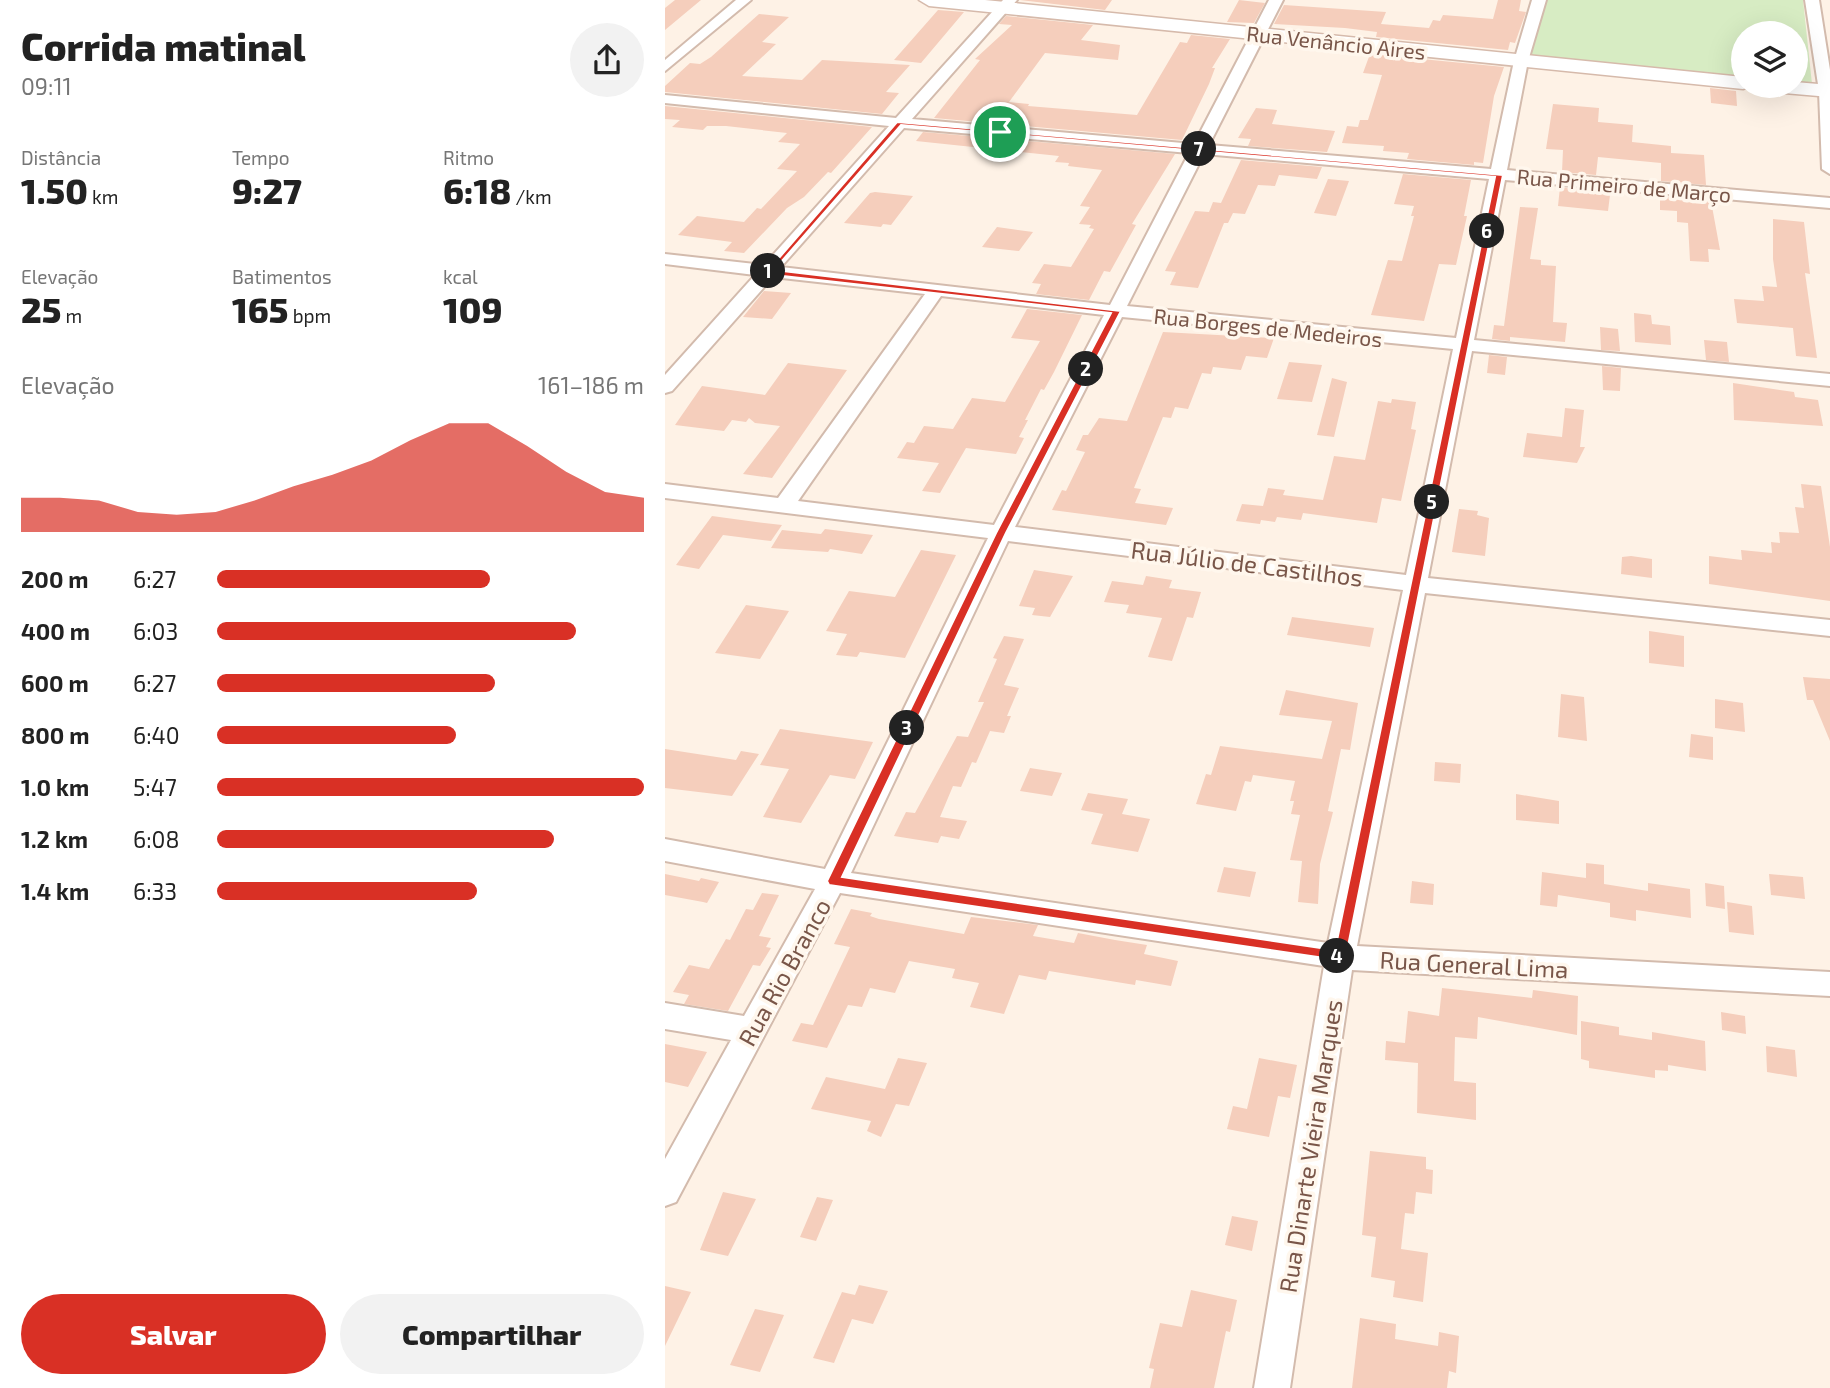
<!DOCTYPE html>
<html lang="pt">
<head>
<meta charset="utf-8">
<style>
  body { margin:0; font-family:"Exo 2",sans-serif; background:#f2f2f2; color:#222; height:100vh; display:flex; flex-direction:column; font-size:26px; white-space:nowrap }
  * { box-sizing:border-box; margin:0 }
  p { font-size:23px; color:#767676 }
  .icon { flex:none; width:38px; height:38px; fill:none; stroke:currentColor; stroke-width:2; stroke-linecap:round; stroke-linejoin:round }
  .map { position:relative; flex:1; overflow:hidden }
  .details { display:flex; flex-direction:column; background:#fff; width:665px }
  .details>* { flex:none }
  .fabs { position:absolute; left:1066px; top:21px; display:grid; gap:14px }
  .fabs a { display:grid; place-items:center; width:77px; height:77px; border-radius:50%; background:#fff; box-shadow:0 7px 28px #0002; font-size:35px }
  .pin { position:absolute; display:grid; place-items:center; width:60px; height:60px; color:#fff; margin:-30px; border:4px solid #fff; border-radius:50%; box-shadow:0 2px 7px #0007 }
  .km { position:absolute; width:35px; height:35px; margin:-18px; border-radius:50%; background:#222; color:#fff; font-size:19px; line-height:35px; text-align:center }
  .round { display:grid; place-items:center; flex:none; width:74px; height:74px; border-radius:37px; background:#f2f2f2 }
  .head { display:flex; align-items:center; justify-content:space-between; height:119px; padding:0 21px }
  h1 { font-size:38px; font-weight:800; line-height:52px }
  .stats { display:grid; grid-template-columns:repeat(3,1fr); gap:10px; height:119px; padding:7px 21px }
  .stats div { display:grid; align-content:center }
  .stats b { font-size:35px; font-weight:800 }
  .stats small { font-size:19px; font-weight:400 }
  .stats p { font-size:19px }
  .chart { height:196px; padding:14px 21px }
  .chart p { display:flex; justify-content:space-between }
  .chart svg { width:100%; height:126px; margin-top:7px; fill:#d93025; opacity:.7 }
  .action { display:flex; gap:14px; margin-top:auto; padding:14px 21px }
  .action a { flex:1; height:80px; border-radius:42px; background:#d93025; color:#fff; font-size:28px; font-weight:800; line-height:80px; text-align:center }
  .action a+a { background:#f2f2f2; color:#222 }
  ul { padding:0 21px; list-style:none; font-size:23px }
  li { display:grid; grid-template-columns:112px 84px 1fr; align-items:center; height:52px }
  li i { height:18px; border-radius:9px; background:#d93025 }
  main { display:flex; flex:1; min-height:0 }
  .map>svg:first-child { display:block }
</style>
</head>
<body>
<main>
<section class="details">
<div class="head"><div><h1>Corrida matinal</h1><p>09:11</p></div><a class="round"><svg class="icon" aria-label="share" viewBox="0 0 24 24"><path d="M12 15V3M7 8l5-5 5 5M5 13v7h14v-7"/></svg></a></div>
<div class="stats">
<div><p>Distância</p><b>1.50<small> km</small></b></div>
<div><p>Tempo</p><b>9:27</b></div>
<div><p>Ritmo</p><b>6:18<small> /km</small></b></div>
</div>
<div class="stats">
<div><p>Elevação</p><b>25<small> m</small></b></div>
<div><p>Batimentos</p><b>165<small> bpm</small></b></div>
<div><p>kcal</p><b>109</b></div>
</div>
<div class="chart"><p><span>Elevação</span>161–186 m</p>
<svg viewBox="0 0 160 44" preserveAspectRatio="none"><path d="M0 44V32L10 32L20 33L30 37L40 38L50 37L60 33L70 28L80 24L90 19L100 12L110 6L120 6L130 14L140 23L150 30L160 32V44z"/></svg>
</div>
<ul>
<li><b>200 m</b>6:27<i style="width:64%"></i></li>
<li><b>400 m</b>6:03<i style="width:84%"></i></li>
<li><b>600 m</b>6:27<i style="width:65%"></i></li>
<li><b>800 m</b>6:40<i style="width:56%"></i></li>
<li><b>1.0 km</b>5:47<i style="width:100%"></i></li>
<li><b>1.2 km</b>6:08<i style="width:79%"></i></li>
<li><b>1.4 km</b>6:33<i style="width:61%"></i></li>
</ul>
<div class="action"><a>Salvar</a><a>Compartilhar</a></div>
</section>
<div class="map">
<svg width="1165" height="1388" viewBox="0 0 1165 1388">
  <rect width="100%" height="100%" fill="#fef2e6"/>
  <path fill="#d7ecc3" d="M880 0H1138L1147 84 1131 82 1130 33H1078V77L864 58Z"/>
  <path fill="#f5cebc" d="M10 0H36L0 30V8Z
    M355 0H447L440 10Z
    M574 0 600 3 589 23 562 22Z
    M833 0H856L854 11 861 12 850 43 845 42 843 50 711 37 712 32 680 28 609 24 619 5 721 12 716 24 764 28 768 20 775 21 778 15 828 19Z
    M273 10 299 12 256 63 229 60Z
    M94 14 124 17 97 42 111 44 77 76 137 80 157 60 245 65 221 92 234 93 217 114 0 92V86L25 63 35 64 46 57Z
    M341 16 428 25 416 40 455 45 453 60 380 53 344 102 364 104 363 106 472 115 515 42 522 43 526 35 565 39 547 68H550L544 84 517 140 269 118 315 60 310 59 347 25 334 24Z
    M705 54 839 67 829 96 818 163 809 162V165L742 159 744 153 718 151 719 146 677 143 682 126 693 127 695 120H703L717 75 698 73Z
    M1045 88 1071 91 1072 106 1046 103Z
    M888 104 934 108 933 122 968 125 967 142 1006 146V153L1039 155 1041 185 996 181V163L933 157 931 175 897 172 898 150 881 149Z
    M0 106 207 127 166 173 163 172 139 197 122 208 79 253 59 251 67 242 13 235 32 216 79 222 92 208 96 209 132 171 112 169 135 144 113 142 122 133 61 126H42L38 130 7 127 15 120 0 119Z
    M591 108 612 110 607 124 670 131 662 152 583 146 586 139 573 138Z
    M258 132 510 154 467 224 471 225 445 272 439 271 424 300 371 294 376 284 367 283 379 264 406 267 429 229 424 228 426 225 414 224 425 207 415 206 437 170 403 166 404 163 390 162 394 156 251 141Z
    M576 160 657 167 652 179 614 175 610 186 593 185 580 214 568 213 563 223H559L533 288 505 285 511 272 500 271 530 211 544 212 548 202 556 203Z
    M738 174 806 180 799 216H802L791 265 774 264 759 321 706 315 723 260 737 261 749 216H746L749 206 729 204Z
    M663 179 684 181 671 216 649 213Z
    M895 187 945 195 943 211 893 206Z
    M210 192 248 196 226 225 218 224 216 227 179 223 205 193Z
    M995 196 1046 201 1055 250 1043 249 1044 262 1025 261 1023 223 1012 222V211L995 210Z
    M855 207 873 208 865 259 876 260V265L891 266 888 322 902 323 900 342 845 337V341L827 339 829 325 839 326Z
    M1108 219 1139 222 1145 274 1140 273 1152 358 1131 356 1128 328 1072 323 1069 299 1099 301 1097 286 1112 287 1108 259Z
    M332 227 368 232 354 251 317 247Z
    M99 291 126 293 107 319 78 317Z
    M362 309 417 315 389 372 379 390 376 389 360 420H363L354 437 359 438 351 454 301 448 275 493 257 491 274 463 232 458 242 442 249 443 259 426 288 429 307 398 340 402 375 341 346 338Z
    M969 313 986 315 987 324 1005 326 1006 345 970 342Z
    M935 327 953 329 955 351 936 350Z
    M498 332 609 338 602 358 581 356 576 370 548 367 546 374 537 373 523 409 510 407 506 418 498 417 469 488 476 489 470 503 508 508 501 525 387 510 397 490 401 491 420 452 411 450 418 435H423L434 418 462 421Z
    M1039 340 1062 342 1064 362 1041 360Z
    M824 355 842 357 840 375 822 373Z
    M624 362 657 365 647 402 612 399Z
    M123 363 182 370 107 478 78 474 115 426 90 423 84 418 81 422 67 420 59 431 10 425 37 386 100 395Z
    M937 366 956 368 955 391 938 390Z
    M667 378 682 382 669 437 652 435Z
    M1068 383 1129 392 1130 397 1153 400 1158 426 1069 420Z
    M727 399 751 402 746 429 751 430 736 501 717 498 712 523 638 513 636 520 612 517 610 522 596 520 595 524 571 521 577 504 598 506 603 488 620 490 618 495 658 500 669 456 700 460 713 401 726 403Z
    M900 408 919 410 915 447H920L912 463 858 457 862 433 897 437Z
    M1136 484 1156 486 1165 547V601L1044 584V556L1077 560 1076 550 1107 553 1106 542 1115 543 1114 532 1134 533 1130 507 1139 508Z
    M794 509 813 511 812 515 824 518 820 556 787 552Z
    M47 516 91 522 117 525 106 541 58 535 34 569 11 565Z
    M160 529 208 535 197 554 165 549 163 552 106 548 117 530 156 534Z
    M256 550 291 555 240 658 195 652 192 657 171 655 182 634 161 631 184 591 230 597Z
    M966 556 987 559V578L956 574 957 557Z
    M369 570 408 576 385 617 367 615 370 608 354 606Z
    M481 576 507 580 504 588 536 592 528 618 522 617 507 661 483 657 497 618 461 613 464 605 439 602 447 581 478 585Z
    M81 605 124 611 95 659 50 653Z
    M627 617 709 628 705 647 622 635Z
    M984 631 1019 636V667L984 663Z
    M339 636 359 639 339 685 354 688 342 716H346L339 733 325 731 311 763 307 762 296 787 288 786 275 817 302 821 294 839 276 836 273 843 229 836 241 812 250 813 292 736 303 737 319 702H313L332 659 328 658Z
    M1138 677 1165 679V741L1148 700H1142Z
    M621 690 693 703 685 750 676 749 663 811 668 812 655 864 653 904 633 902 637 861 625 860 635 815 626 814 629 801H625L630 781 588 775 586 782 580 781 571 811 531 804 541 774 546 775 555 746 657 759 667 721 614 715Z
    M896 694 919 697 922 741 893 737Z
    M1050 699 1078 703 1080 732 1050 728Z
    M115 729 208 742 190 779 165 775 136 823 98 817 124 769 95 765Z
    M1026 734 1048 737V760L1024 757Z
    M0 749 71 760 76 751 94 754 67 796 0 788Z
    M770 762 796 764 795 783 769 781Z
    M365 768 397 773 387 796 355 791Z
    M423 793 463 799 457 814 485 819 473 852 426 844 438 814 416 810Z
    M851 794 894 801V824L851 820Z
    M921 863 939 865V884L983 891V883L1025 889 1026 918 971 910V921L945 917V903L893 895 892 907 875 905 877 872 921 878Z
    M559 867 591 872 585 897 552 892Z
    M0 874 34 881 36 878 54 882 42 903 38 902 0 895Z
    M1104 874 1138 877 1140 899 1106 895Z
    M747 881 769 884 768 905 745 903Z
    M1040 883 1059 886 1060 909 1041 906Z
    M97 893 114 895 94 936 106 938 101 947 106 948 95 966 88 965 63 1011 19 1004 24 995 8 992 24 965 44 969 61 939 65 940 81 909 88 910Z
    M1062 902 1087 906 1089 935 1064 932Z
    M186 909 207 913 205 916 214 919 299 934 306 917 373 925 368 936 409 943 413 933 450 940 482 945 479 954 513 961 506 986 471 980 470 985 384 971 381 980 354 975 339 1014 305 1007 314 983 287 978 290 969 244 961 230 993 205 988 197 1007 183 1005 162 1048 127 1041 136 1023 148 1025 185 947 169 944Z
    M777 988 867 998 868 990 913 996 912 1035 813 1017 812 1039 790 1037 789 1081 811 1083V1120L752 1113 753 1063 720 1060 721 1041 740 1043 743 1011 774 1016Z
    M1056 1012 1080 1016 1081 1034 1057 1030Z
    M916 1021 954 1027V1035L987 1040V1032L1040 1041 1041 1071 1003 1065V1071L990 1070V1078L924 1068V1061L916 1059Z
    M0 1044 42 1052 23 1087 0 1082Z
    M1101 1046 1130 1050 1132 1077 1102 1072Z
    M233 1058 262 1063 244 1106 231 1104 216 1137 202 1131 206 1121 146 1109 161 1077 220 1089Z
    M594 1058 632 1065 625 1098 613 1096 604 1137 562 1129 568 1106 582 1109Z
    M705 1151 761 1157V1169L768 1170 767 1194 751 1192 749 1214 740 1213 736 1249 763 1253 758 1302 728 1297 730 1281 706 1277 711 1237 697 1235Z
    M58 1192 91 1199 63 1256 35 1250Z
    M152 1197 168 1200 151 1241 135 1237Z
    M567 1216 593 1221 587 1251 560 1245Z
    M194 1285 223 1291 208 1324 187 1319 169 1363 148 1358 177 1292 190 1295Z
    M0 1286 26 1292 0 1346Z
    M526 1290 572 1300 565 1332 561 1331 549 1388H485L489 1369 484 1368 495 1323 517 1327Z
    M90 1309 119 1315 95 1372 65 1365Z
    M695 1318 731 1324 730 1339 773 1346 774 1332 794 1336 791 1373 784 1371 782 1388H687Z"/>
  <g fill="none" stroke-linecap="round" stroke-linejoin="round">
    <g stroke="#d3bbad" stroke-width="4">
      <path id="street" d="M71 0H86L0 71V60Z
        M338 0H352L247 119 529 144 604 0H618L544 145 826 169 849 61 867 0H881L863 61 842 170 1165 198V208L840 180 809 340 1165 374V386L807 351 763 578 1165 620V636L760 593 692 946 1165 972V996L687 970 625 1388H589L659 966 175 893 11 1202 0 1206V1159L66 1040 0 1029V1003L79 1016 150 889 0 861V839L160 869 323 538 0 498V484L113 498 260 294 108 277 7 391 0 393V375L90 275 0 264V254L99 265 224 126 0 103V95L231 118ZM239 128 524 153 445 305 116 267ZM539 154 824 179 791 338 462 306ZM276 296 439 315 329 525 133 501ZM457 317 788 349 741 575 350 527ZM343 541 738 590 663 943 186 873Z
        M1140 0H1154L1165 70V174L1157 169 1154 91Z"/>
    </g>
    <g stroke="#d6baab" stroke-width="3">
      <path id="secondary" d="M254 0H320L1078 77V86H1087L1078 89 264 6Z
        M1130 82 1165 85V97L1106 92 1095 86H1130Z"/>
    </g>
    <use href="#street" fill="#fff" fill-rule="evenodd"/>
    <use href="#secondary" fill="#fff" fill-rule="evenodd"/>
  </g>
  <path fill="#d93025" stroke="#fff" stroke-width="2" fill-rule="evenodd" d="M232 122 838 175 680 961 164 885 162 881 331 533 446 313 100 274ZM236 125 830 177 670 950 177 877 341 533 456 311 109 270Z"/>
  <g text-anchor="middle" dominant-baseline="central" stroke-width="7" stroke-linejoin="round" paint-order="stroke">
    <g font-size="21" fill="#795649" stroke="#fff7ed">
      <text transform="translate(671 42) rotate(6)">Rua Venâncio Aires</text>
      <text transform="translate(959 185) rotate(5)">Rua Primeiro de Março</text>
      <text transform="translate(603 327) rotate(6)">Rua Borges de Medeiros</text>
    </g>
    <g font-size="24" fill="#795649" stroke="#fff7ed">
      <text transform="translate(582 563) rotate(7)">Rua Júlio de Castilhos</text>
      <text transform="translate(809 964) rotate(3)">Rua General Lima</text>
      <text transform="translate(119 972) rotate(-61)">Rua Rio Branco</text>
      <text transform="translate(645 1146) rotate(-81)">Rua Dinarte Vieira Marques</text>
    </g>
  </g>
</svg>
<div class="fabs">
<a><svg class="icon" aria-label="layers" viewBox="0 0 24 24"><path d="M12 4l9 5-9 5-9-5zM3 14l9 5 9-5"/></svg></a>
</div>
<div class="pin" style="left:335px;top:132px;background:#1e9e55"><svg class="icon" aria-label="arrive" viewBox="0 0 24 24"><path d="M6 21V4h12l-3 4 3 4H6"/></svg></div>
<b class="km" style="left:103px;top:271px">1</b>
<b class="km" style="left:421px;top:369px">2</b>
<b class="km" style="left:242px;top:728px">3</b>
<b class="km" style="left:672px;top:956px">4</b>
<b class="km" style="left:767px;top:502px">5</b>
<b class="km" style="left:822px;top:231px">6</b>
<b class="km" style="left:534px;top:149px">7</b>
</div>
</main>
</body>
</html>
